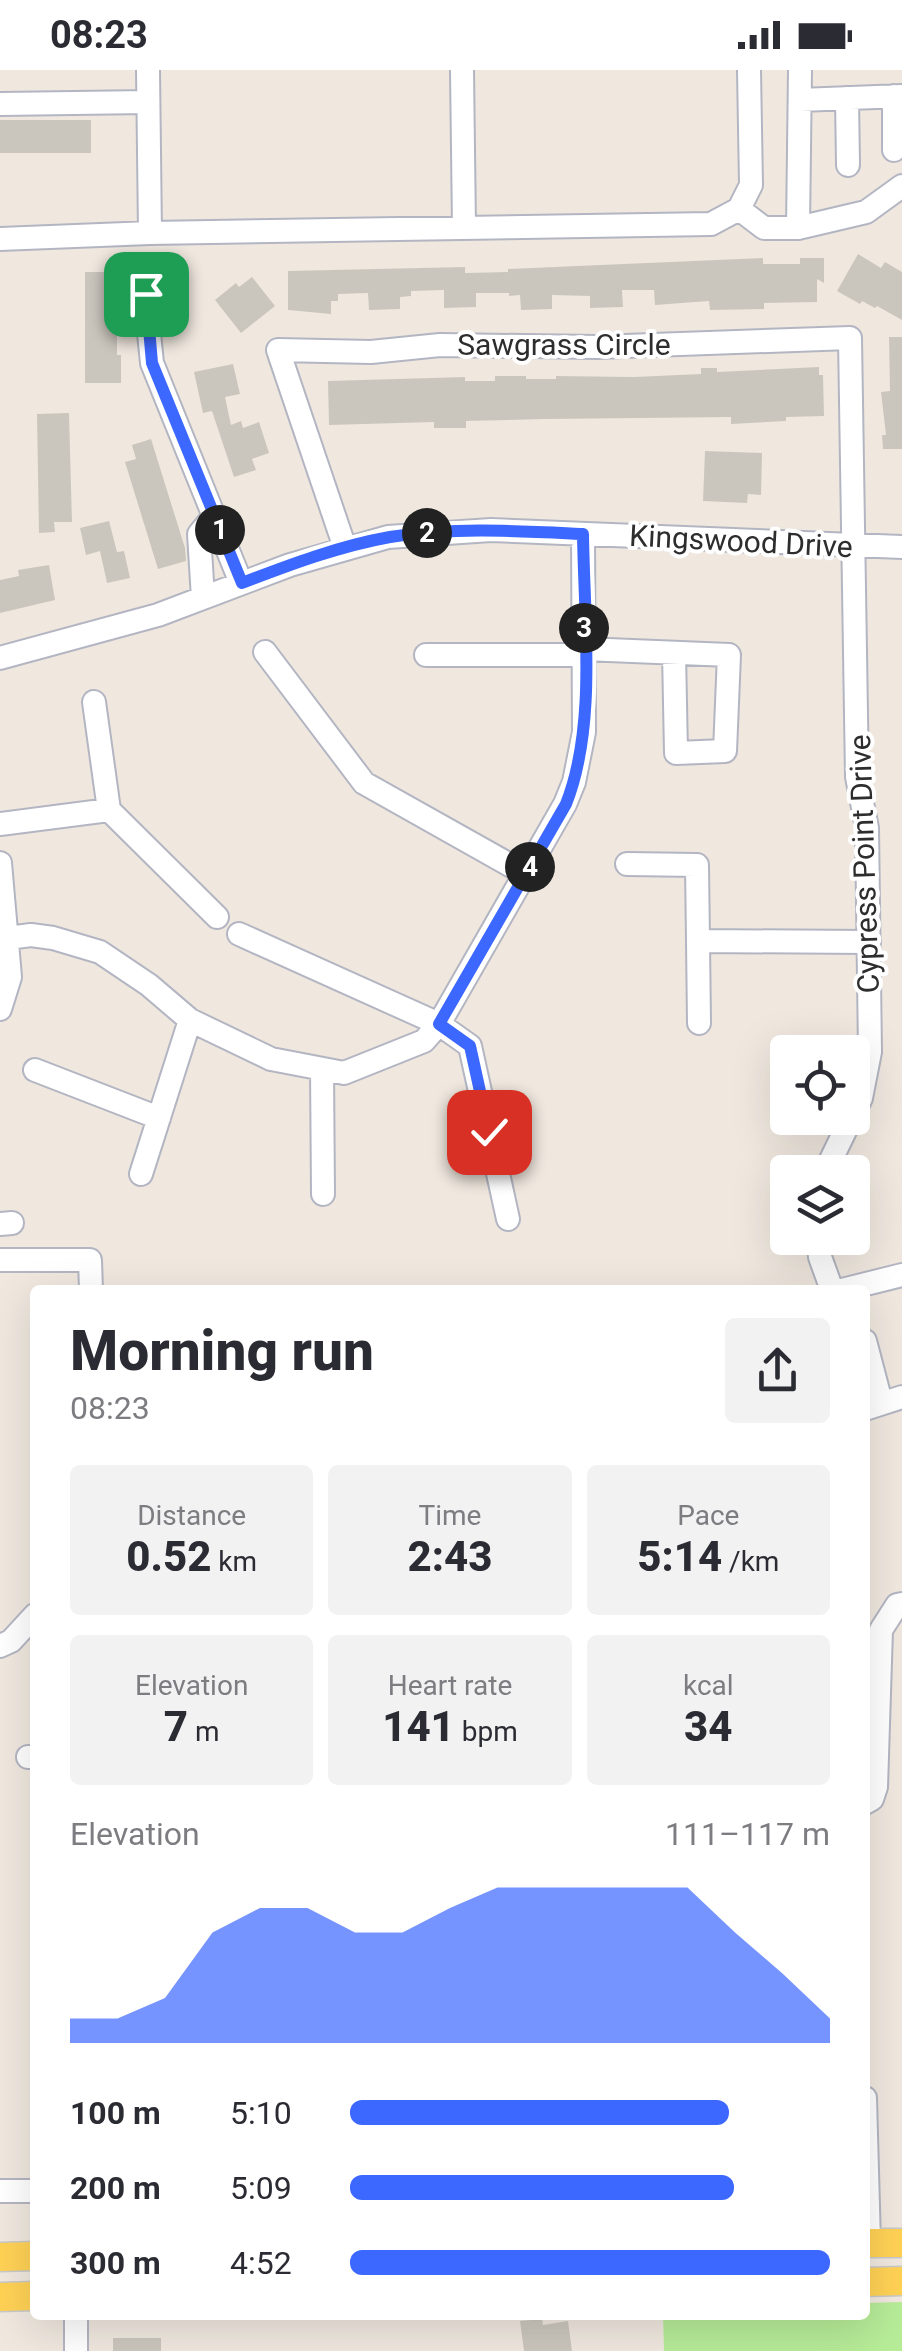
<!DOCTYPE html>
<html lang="en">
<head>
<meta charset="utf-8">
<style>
  body { margin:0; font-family:Roboto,sans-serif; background:#f2f2f3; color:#2b2b33; height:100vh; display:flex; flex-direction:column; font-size:38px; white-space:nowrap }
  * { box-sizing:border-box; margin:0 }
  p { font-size:32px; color:#7c7c81 }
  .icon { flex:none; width:55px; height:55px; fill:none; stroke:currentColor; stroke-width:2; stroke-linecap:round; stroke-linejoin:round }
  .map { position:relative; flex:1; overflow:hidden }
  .details { position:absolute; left:30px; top:1215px; width:840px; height:1035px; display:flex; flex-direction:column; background:#fff; border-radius:10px; box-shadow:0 10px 40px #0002 }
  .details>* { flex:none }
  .controls { position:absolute; left:770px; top:965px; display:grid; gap:20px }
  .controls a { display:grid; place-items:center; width:100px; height:100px; border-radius:10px; background:#fff; box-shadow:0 10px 40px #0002; font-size:50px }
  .pin { position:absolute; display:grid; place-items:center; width:85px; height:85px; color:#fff; margin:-42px; border-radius:20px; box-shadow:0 5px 15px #0006 }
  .km { position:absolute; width:50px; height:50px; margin:-25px; border-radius:50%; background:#222; color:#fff; font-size:28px; line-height:50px; text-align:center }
  .round { display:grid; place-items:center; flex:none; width:105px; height:105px; border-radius:10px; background:#f2f2f3 }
  .summary { display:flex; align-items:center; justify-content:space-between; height:170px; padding:0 40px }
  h1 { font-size:55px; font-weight:800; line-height:75px }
  .metrics { display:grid; grid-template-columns:repeat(3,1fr); gap:15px; height:170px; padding:10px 40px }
  .metrics div { display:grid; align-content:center; border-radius:10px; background:#f2f2f3; text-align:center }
  .metrics b { font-size:42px; font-weight:800 }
  .metrics small { font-size:28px; font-weight:400 }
  .metrics p { font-size:28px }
  .chart { height:280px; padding:20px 40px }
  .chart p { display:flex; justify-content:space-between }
  .chart svg { width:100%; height:180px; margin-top:10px; fill:#3d68ff; opacity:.7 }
  ul { padding:0 40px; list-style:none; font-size:32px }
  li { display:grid; grid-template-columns:160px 120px 1fr; align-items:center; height:75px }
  li i { height:25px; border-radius:12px; background:#3d68ff }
  .status { display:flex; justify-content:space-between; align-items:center; height:70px; padding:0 50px; background:#fff; direction:ltr }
  .status svg { height:28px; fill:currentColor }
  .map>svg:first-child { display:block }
</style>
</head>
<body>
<div class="status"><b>08:23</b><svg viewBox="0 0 49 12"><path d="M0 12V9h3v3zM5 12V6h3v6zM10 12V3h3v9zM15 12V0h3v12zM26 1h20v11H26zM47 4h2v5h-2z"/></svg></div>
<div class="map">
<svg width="902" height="2281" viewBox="0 0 902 2281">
  <rect width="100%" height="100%" fill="#f0e8df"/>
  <path fill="#b6eb97" d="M902 2232V2281H664L663 2245H865V2233Z"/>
  <path fill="#cbc6bd" d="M0 50H91V83H0Z
    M858 184 881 198 885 192 902 202V250L877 236 875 238 862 231 860 234 837 221Z
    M763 188V194H800V188H824V213L817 209V232L764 233V239L710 240 709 231 655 235 654 220H622L623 237 590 238V226L552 225V239L521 240 520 225 509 226V223H476V237L444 238V220L411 221V226L400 227V239L369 240 368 223 338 224V231H331V244L288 240V201L465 197V203L508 202V199Z
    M85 202H117V285H121V313H85Z
    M252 207 275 236 241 263 215 230 236 213 239 217Z
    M889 267H902V379H883L882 365H886L881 322 890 321Z
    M233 294 240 324 225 327 231 355 241 351 243 358 259 352 269 383 252 389 256 400 234 407 212 341 203 343 194 302Z
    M819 297V305H823L824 346 786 347V351L731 354V347L546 349 466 351V358H434V352L329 355 328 311 465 307V311H495V306H526V309H556V306L634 307 701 304V298H717V302Z
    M69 343 72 452H54L55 462 39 463 37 344Z
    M151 369 185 478 186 491 158 499 125 392 136 389 132 375Z
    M705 381 762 383 761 425 748 424 747 433 703 431Z
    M109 451 117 482 124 481 130 508 107 513 100 481 86 485 80 458Z
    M49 495 55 530 0 543V510L19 506 18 500Z
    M542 2249 543 2255 568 2251 572 2281H524L520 2251Z
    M113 2268H161V2281H113Z"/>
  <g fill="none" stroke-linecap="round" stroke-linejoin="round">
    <g stroke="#b3b6c2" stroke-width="26">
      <path id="minor" d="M148 0 150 163
        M462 0 464 158
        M894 26V80
        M847 28 848 95
        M800 30 902 26
        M0 34 148 32
        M739 139 764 158H798L866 142 902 116
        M798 158 800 0
        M0 169 150 163 711 154 739 139 751 115 749 0
        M145 224 152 293 241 513
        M345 478 278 280 371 282 440 275 597 277 850 268 857 707 867 758 870 982 861 1028 825 1102
        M203 528 199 464 214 446
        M584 579 729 585 725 681 676 683 674 583
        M265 582 364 713 526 804
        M426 585H584
        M0 588 158 545 290 495 388 467 491 460 902 477
        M94 632 109 740 217 847
        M0 754 109 740
        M0 793 10 907 0 939
        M627 794 697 795 698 871 869 872
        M239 864 439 954 470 976 508 1149
        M8 868 31 865 53 868 100 882 149 915 190 950 271 989 344 1003 424 971 439 954 565 734 574 712 584 662 583 464
        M698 871 699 953
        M322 999 323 1124
        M35 1000 159 1048
        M141 1104 190 950
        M0 1154 12 1153
        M818 1168 820 1187 832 1220
        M0 1190H90L91 1220
        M842 1220 902 1205
        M865 1271 881 1332
        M865 1339 902 1327
        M0 1576 11 1571 35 1545
        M28 1687H35
        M865 1733 872 1729 876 1717 881 1560 897 1535 902 1534
        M865 2028 869 2173
        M0 2121H35
        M76 2245V2281"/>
    </g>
    <g stroke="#c8c8c8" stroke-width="31">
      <path id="major" d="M865 2173H902
        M0 2187 35 2186
        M865 2212 902 2211
        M0 2227 35 2226"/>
    </g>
    <use href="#minor" stroke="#fff" stroke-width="22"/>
    <use href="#major" stroke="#ffd255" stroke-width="28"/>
  </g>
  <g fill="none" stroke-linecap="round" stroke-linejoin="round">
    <g stroke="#fff" stroke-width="20">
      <path id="route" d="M146 224 152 293 242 513C289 495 339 476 390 467 454 457 519 461 583 464 584 549 597 656 566 734L439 954 470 976 489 1062"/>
    </g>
    <use href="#route" stroke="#3d68ff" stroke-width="12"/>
  </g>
  <g text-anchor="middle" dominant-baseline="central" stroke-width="8" stroke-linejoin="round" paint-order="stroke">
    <g font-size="30" fill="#2d2d2d" stroke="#fff">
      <text x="564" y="274">Sawgrass Circle</text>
      <text transform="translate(741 471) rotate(3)">Kingswood Drive</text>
      <text transform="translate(864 794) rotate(-92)">Cypress Point Drive</text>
    </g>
  </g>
</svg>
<div class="controls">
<a><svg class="icon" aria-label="locate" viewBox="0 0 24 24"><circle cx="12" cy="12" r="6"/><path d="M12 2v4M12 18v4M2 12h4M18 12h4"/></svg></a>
<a><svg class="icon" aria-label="layers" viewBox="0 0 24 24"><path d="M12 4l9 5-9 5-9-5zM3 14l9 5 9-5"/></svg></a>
</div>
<div class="pin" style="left:146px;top:224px;background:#1e9e55"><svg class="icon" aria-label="arrive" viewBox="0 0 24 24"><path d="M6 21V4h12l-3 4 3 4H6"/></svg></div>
<div class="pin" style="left:489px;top:1062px;background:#d93025"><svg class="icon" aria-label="check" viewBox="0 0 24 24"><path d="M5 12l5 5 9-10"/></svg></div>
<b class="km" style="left:220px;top:460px">1</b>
<b class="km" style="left:427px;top:463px">2</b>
<b class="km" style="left:584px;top:558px">3</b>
<b class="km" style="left:530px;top:797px">4</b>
<section class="details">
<div class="summary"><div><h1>Morning run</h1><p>08:23</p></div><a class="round"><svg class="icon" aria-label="share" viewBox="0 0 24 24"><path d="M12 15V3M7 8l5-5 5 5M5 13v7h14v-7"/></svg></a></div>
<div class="metrics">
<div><p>Distance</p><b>0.52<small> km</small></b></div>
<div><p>Time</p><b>2:43</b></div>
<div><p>Pace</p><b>5:14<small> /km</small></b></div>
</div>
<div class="metrics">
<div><p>Elevation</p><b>7<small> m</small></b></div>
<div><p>Heart rate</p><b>141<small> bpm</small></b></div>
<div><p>kcal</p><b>34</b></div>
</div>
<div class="chart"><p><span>Elevation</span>111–117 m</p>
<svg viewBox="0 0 160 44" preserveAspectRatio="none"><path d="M0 44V38L10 38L20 33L30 17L40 11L50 11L60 17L70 17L80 11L90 6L100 6L110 6L120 6L130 6L140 17L150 27L160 38V44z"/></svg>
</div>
<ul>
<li><b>100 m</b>5:10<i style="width:79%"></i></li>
<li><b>200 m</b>5:09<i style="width:80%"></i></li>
<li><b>300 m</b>4:52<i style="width:100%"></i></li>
</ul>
</section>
</div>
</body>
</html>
